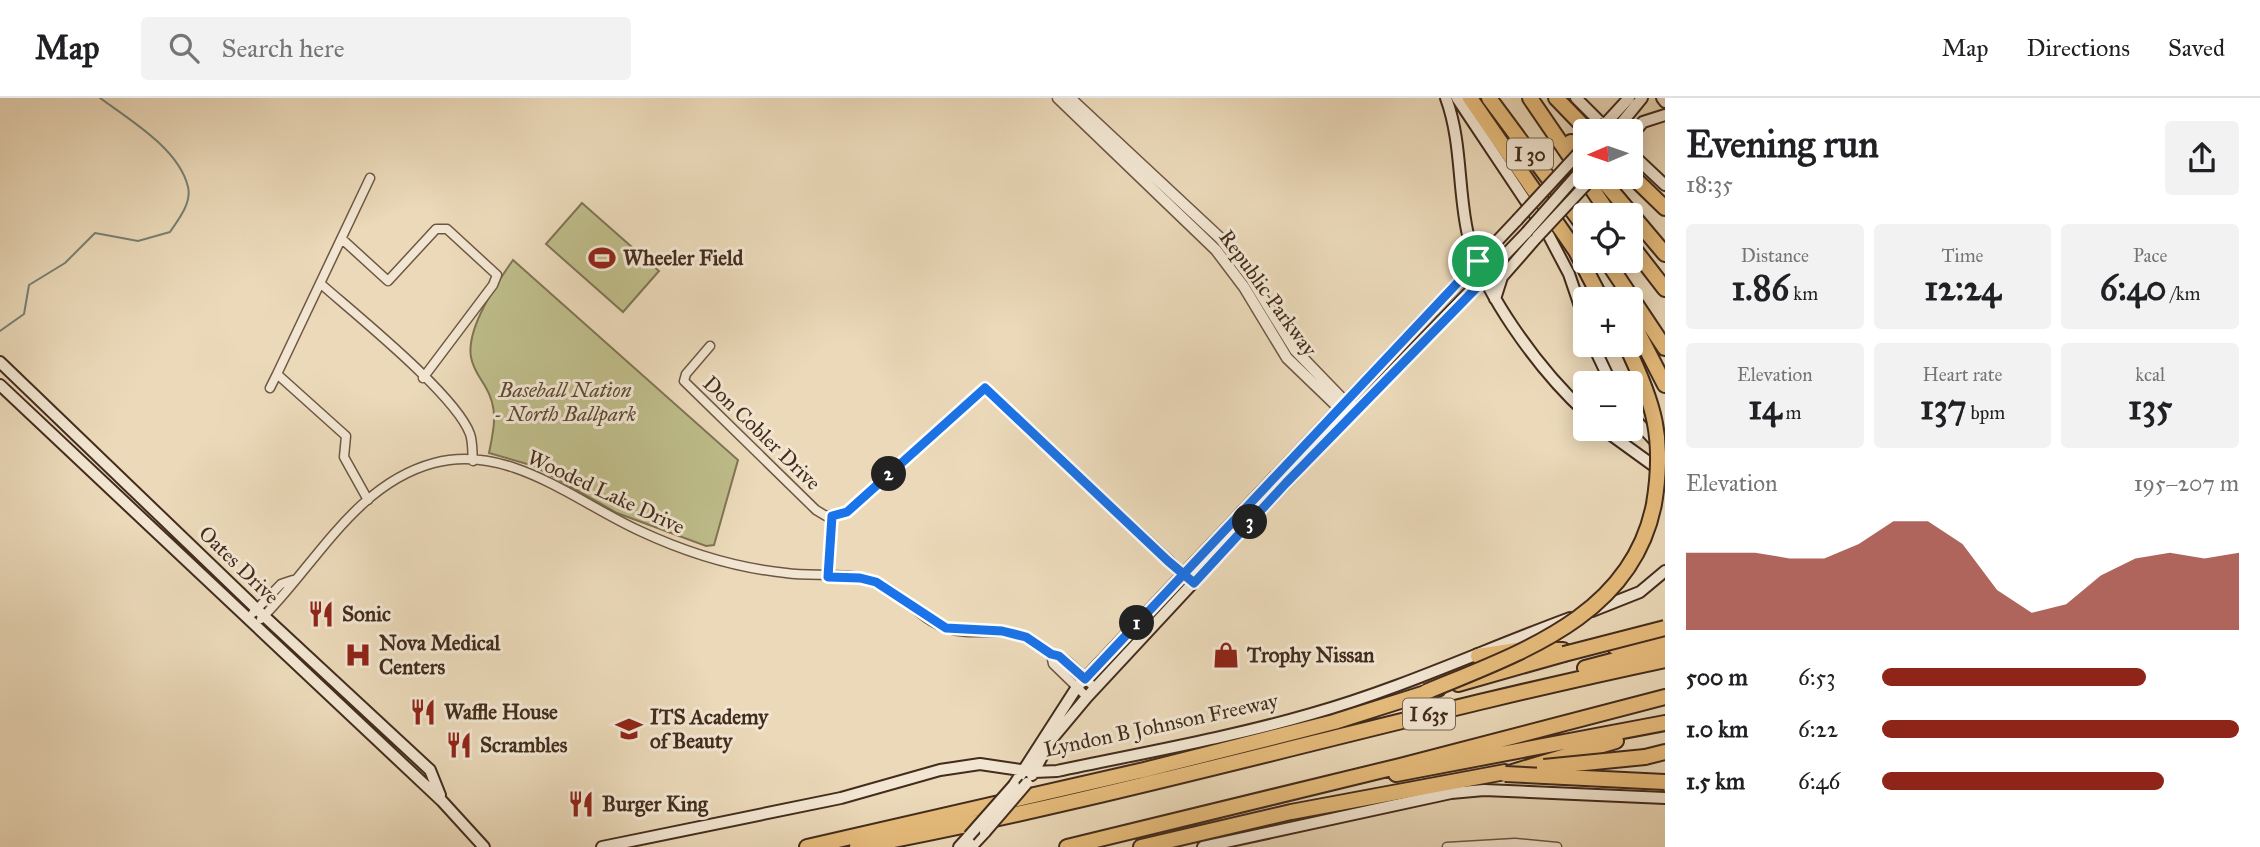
<!DOCTYPE html>
<html lang="en">
<head>
<meta charset="utf-8">
<style>
  body { margin:0; font-family:"IM FELL Great Primer",serif; background:#f2f2f2; color:#202124; height:100vh; display:flex; flex-direction:column; font-size:26px; white-space:nowrap }
  * { box-sizing:border-box; margin:0 }
  p { font-size:23px; color:#757577 }
  .icon { flex:none; width:38px; height:38px; fill:none; stroke:currentColor; stroke-width:2; stroke-linecap:round; stroke-linejoin:round }
  .map { position:relative; flex:1; overflow:hidden }
  .details { display:flex; flex-direction:column; background:#fff; width:595px }
  .details>* { flex:none }
  .needle { width:46px; rotate:268deg }
  .tools { position:absolute; left:1573px; top:21px; display:grid; gap:14px }
  .tools a { display:grid; place-items:center; width:70px; height:70px; border-radius:7px; background:#fff; box-shadow:0 4px 18px #0003; font-size:35px }
  .pin { position:absolute; display:grid; place-items:center; width:60px; height:60px; color:#fff; margin:-30px; border:4px solid #fff; border-radius:50%; box-shadow:0 2px 7px #0007 }
  .km { position:absolute; width:35px; height:35px; margin:-18px; border-radius:50%; background:#222; color:#fff; font-size:19px; line-height:35px; text-align:center }
  .round { display:grid; place-items:center; flex:none; width:74px; height:74px; border-radius:7px; background:#f2f2f2 }
  .overview { display:flex; align-items:center; justify-content:space-between; height:119px; padding:0 21px }
  h1 { font-size:38px; font-weight:800; line-height:52px }
  .metrics { display:grid; grid-template-columns:repeat(3,1fr); gap:10px; height:119px; padding:7px 21px }
  .metrics div { display:grid; align-content:center; border-radius:7px; background:#f2f2f2; text-align:center }
  .metrics b { font-size:35px; font-weight:800 }
  .metrics small { font-size:19px; font-weight:400 }
  .metrics p { font-size:19px }
  .chart { height:196px; padding:14px 21px }
  .chart p { display:flex; justify-content:space-between }
  .chart svg { width:100%; height:126px; margin-top:7px; fill:#8f2418; opacity:.7 }
  ul { padding:0 21px; list-style:none; font-size:23px }
  li { display:grid; grid-template-columns:112px 84px 1fr; align-items:center; height:52px }
  li i { height:18px; border-radius:9px; background:#8f2418 }
  header { display:flex; align-items:center; gap:42px; box-sizing:border-box; height:98px; padding:0 35px; background:#fff; border-bottom:2px solid #e0e0e0 }
  header strong { font-size:33px }
  nav { display:flex; gap:38px; margin-inline-start:auto; font-size:24px }
  .search { width:490px; height:63px; background:#f2f2f2; display:flex; align-items:center; gap:18px; box-sizing:border-box; padding:0 24px; border-radius:7px; color:#757577; font-size:26px }
  main { display:flex; flex:1; min-height:0 }
  .map>svg:first-child { display:block }
</style>
</head>
<body>
<header>
<strong>Map</strong>
<div class="search"><svg class="icon" aria-label="search" viewBox="0 0 24 24"><circle cx="10" cy="10" r="6"/><path d="M15 15l6 6"/></svg>Search here</div>
<nav><a>Map</a><a>Directions</a><a>Saved</a></nav>
</header>
<main>
<div class="map">
<svg width="1665" height="749" viewBox="0 0 1665 749">
  <rect width="100%" height="100%" fill="#ebd9b9"/>
  <filter id="stains"><feTurbulence type="fractalNoise" baseFrequency=".00286" numOctaves="4"/><feColorMatrix values="0 0 0 0 .2 0 0 0 0 .09 0 0 0 0 .02 0 0 0 .5 -.17"/></filter>
  <radialGradient id="worn" r=".72"><stop offset=".6" stop-color="#630" stop-opacity="0"/><stop offset="1" stop-color="#630" stop-opacity=".3"/></radialGradient>
  <path fill="#bebd8a" stroke="#807454" stroke-width="2" d="M582 105 659 173 623 214 546 146Z
    M513 162 738 362 714 447 706 448 617 415 534 368 489 355C494 331 499 311 485 288 479 278 473 271 471 259 466 230 497 185 513 162Z"/>
  <g fill="none" stroke-linecap="round" stroke-linejoin="round">
    <path stroke="#768176" stroke-width="2" d="M0 233 24 216 29 187 65 165 95 135 138 143 170 134C178 122 192 105 188 89 179 51 130 22 100 0"/>
    <g stroke="#6d5744" stroke-width="11">
      <path id="minor" d="M342 141 388 183 436 131H447L497 177 493 187 423 280
        M321 186C355 216 456 297 470 336 473 344 472 355 473 363
        M710 248 686 276 684 283 816 412 826 418 847 414 985 290 1194 485
        M270 290 277 276
        M368 402 344 359 346 338 277 276 370 80
        M828 479 832 418
        M253 515 281 486 293 482
        M261 521C315 468 355 386 434 365 509 345 576 404 640 433 685 454 737 470 786 475 814 479 849 473 875 484 902 494 919 521 946 530 971 539 998 529 1024 538 1034 542 1041 551 1050 556 1053 557 1057 557 1060 558 1073 565 1084 580 1095 590
        M1051 556 1053 566 1087 599
        M1447 749 1515 745 1557 749"/>
    </g>
    <g stroke="#6d5744" stroke-width="13">
      <path id="tertiary" d="M1058 0 1216 152 1244 189 1287 260 1340 311 1353 316
        M1070 0 1220 140 1250 179 1295 252 1350 309"/>
    </g>
    <g stroke="#432c1d" stroke-width="14">
      <path id="secondary" d="M1446 0C1461 41 1458 83 1466 127 1476 188 1540 273 1586 315
        M1457 0 1549 138 1569 176 1586 226
        M1576 0 1609 33
        M1662 0 1665 4
        M1606 25 1629 0
        M1615 33 1642 0
        M1631 38 1643 24 1665 17
        M1631 55 1665 87
        M1495 201 1502 179 1537 139
        M1593 247 1611 285
        M0 264 264 518 430 672 440 697
        M0 287 442 703 484 749
        M1631 317 1665 354
        M1603 331 1665 376
        M1592 513 1640 494 1665 473
        M1032 677 1051 642 1087 599 1286 385 1527 134
        M1014 687 1077 589 1517 122
        M602 749 841 700 940 672 980 666 1034 674 1057 673C1142 655 1228 640 1311 616 1400 591 1483 552 1570 520
        M959 749 969 738
        M971 749 985 734
        M1203 749 1451 695 1484 692 1665 700"/>
    </g>
    <g stroke="#432c1d" stroke-width="18">
      <path id="motorway" d="M1470 0 1576 153 1601 201
        M1489 0 1586 131
        M1530 0 1610 117
        M1556 0 1588 33
        M1571 44 1586 62
        M1631 77 1665 110
        M1600 79 1665 156
        M1631 147 1665 191
        M1607 163 1665 250
        M1631 221 1665 287
        M1615 549 1665 540
        M1478 558 1523 551 1563 552
        M1585 570 1665 549
        M1458 586 1564 556
        M1645 659 1665 654
        M1509 675 1616 643
        M1396 676 1665 625
        M807 749 1144 672 1334 624 1438 591
        M857 749C1129 698 1395 619 1665 562
        M1067 749 1400 668 1665 599
        M1141 749 1291 714 1505 674"/>
    </g>
    <use href="#minor" stroke="#f2e6d2" stroke-width="8"/>
    <use href="#tertiary" stroke="#f2e6d2" stroke-width="10"/>
    <use href="#secondary" stroke="#f2e6d2" stroke-width="10"/>
    <use href="#motorway" stroke="#e6bc7c" stroke-width="14"/>
    <g stroke="#432c1d" stroke-width="14" stroke-linecap="butt">
      <path id="secondary-bridge" d="M1598 33 1606 25
        M1517 122 1586 47
        M1527 134 1586 67
        M1537 139 1593 79
        M985 734 1027 685
        M969 738 1014 687"/>
    </g>
    <g stroke="#432c1d" stroke-width="18" stroke-linecap="butt">
      <path id="motorway-bridge" d="M1564 556 1665 530
        M1426 594C1519 555 1632 519 1654 406 1665 340 1654 305 1626 247
        M1544 669 1645 659
        M1505 676 1665 684"/>
    </g>
    <use href="#secondary-bridge" stroke="#f2e6d2" stroke-width="10"/>
    <use href="#motorway-bridge" stroke="#e6bc7c" stroke-width="14"/>
  </g>
  <g fill="none" stroke-linecap="round" stroke-linejoin="round">
    <g stroke="#fff" stroke-width="14">
      <path id="route" d="M1478 163 1085 581 1059 558 1051 556 1026 539 1002 533 946 530 876 484 860 480 828 479 832 418 847 414 985 290 1168 463 1194 485 1286 385 1485 181 1478 163"/>
    </g>
    <use href="#route" stroke="#1a73e8" stroke-width="9"/>
  </g>
  <defs>
    <g id="stadium-bare" transform="scale(2.1)"><path d="M0-5a6.5 5 0 1 0 0 10a6.5 5 0 1 0 0-10ZM-3.5-1.8h7v3.6h-7Z" fill="#8f2418" stroke="#f2e6d2" stroke-width="2.5" paint-order="stroke"/></g>
    <g id="restaurant-bare" transform="scale(2.1)"><path d="M-5-6h1v4h1v-4h1v4h1v-4h1v5L-1.5 .5V6h-2V.5L-5-1ZM5-6V6H3V1.5H1.5Q1.5-4 5-6Z" fill="#8f2418" stroke="#f2e6d2" stroke-width="2.5" paint-order="stroke"/></g>
    <g id="hospital-bare" transform="scale(2.1)"><path d="M-5-5h3v3.5h4V-5h3V5h-3V1.5h-4V5h-3Z" fill="#8f2418" stroke="#f2e6d2" stroke-width="2.5" paint-order="stroke"/></g>
    <g id="shop-bare" transform="scale(2.1)"><path d="M-5-2.5h2.3a2.7 3.5 0 0 1 5.4 0H5L5.5 6h-11ZM-1.5-2.5h3a1.5 2.3 0 0 0-3 0Z" fill="#8f2418" stroke="#f2e6d2" stroke-width="2.5" paint-order="stroke"/></g>
    <g id="university-bare" transform="scale(2.1)"><path d="M0-5L7-2L0 1L-7-2ZM-4 1L0 2.5L4 1V4Q0 6-4 4Z" fill="#8f2418" stroke="#f2e6d2" stroke-width="2.5" paint-order="stroke"/></g>
  </defs>
  <g fill-rule="evenodd">
    <use href="#stadium-bare" x="602" y="160"/>
    <use href="#restaurant-bare" x="321" y="516"/>
    <use href="#hospital-bare" x="358" y="557"/>
    <use href="#shop-bare" x="1226" y="557"/>
    <use href="#restaurant-bare" x="423" y="614"/>
    <use href="#university-bare" x="629" y="631"/>
    <use href="#restaurant-bare" x="459" y="647"/>
    <use href="#restaurant-bare" x="581" y="706"/>
  </g>
  <g text-anchor="middle" dominant-baseline="central" stroke-width="6" stroke-linejoin="round" paint-order="stroke">
    <g fill="#f2e6d2" stroke="#786453" stroke-width="2">
      <rect x="1507" y="40.5" width="46" height="31" rx="5"/>
      <rect x="1403" y="600.5" width="52" height="31" rx="5"/>
    </g>
    <g font-size="19" font-weight="bold" fill="#432c1d">
      <text x="1530" y="56">I 30</text>
      <text x="1429" y="616">I 635</text>
    </g>
    <g font-size="21" font-weight="bold" fill="#432c1d" stroke="#f2e6d2" text-anchor="start">
      <text x="623" y="160">Wheeler Field</text>
      <text x="342" y="516">Sonic</text>
      <text x="379" y="545">Nova Medical<tspan x="379" dy="24">Centers</tspan></text>
      <text x="1247" y="557">Trophy Nissan</text>
      <text x="444" y="614">Waffle House</text>
      <text x="650" y="619">ITS Academy<tspan x="650" dy="24">of Beauty</tspan></text>
      <text x="480" y="647">Scrambles</text>
      <text x="602" y="706">Burger King</text>
    </g>
    <g font-size="21" fill="#432c1d" stroke="#f2e6d2">
      <text transform="translate(1268 195) rotate(54)">Republic Parkway</text>
      <text transform="translate(762 335) rotate(44)">Don Cobler Drive</text>
      <text transform="translate(606 394) rotate(25)">Wooded Lake Drive</text>
      <text transform="translate(239 467) rotate(44)">Oates Drive</text>
      <text transform="translate(1161 627) rotate(-12)">Lyndon B Johnson Freeway</text>
    </g>
    <g font-size="21" font-style="italic" fill="#5c4933" stroke="#f2e6d2">
      <text x="565" y="292">Baseball Nation<tspan x="565" dy="24">- North Ballpark</tspan></text>
    </g>
  </g>
  <rect width="100%" height="100%" filter="url(#stains)"/>
  <rect width="100%" height="100%" fill="url(#worn)"/>
</svg>
<div class="tools">
<a><svg class="needle" viewBox="-14 -14 28 28"><path d="M0-13l5 13h-10z" fill="#e53935"/><path d="M0 13l5-13h-10z" fill="#757577"/></svg></a>
<a><svg class="icon" aria-label="locate" viewBox="0 0 24 24"><circle cx="12" cy="12" r="6"/><path d="M12 2v4M12 18v4M2 12h4M18 12h4"/></svg></a>
<a>+</a>
<a>−</a>
</div>
<div class="pin" style="left:1478px;top:163px;background:#1e9e55"><svg class="icon" aria-label="arrive" viewBox="0 0 24 24"><path d="M6 21V4h12l-3 4 3 4H6"/></svg></div>
<b class="km" style="left:1137px;top:525px">1</b>
<b class="km" style="left:889px;top:376px">2</b>
<b class="km" style="left:1250px;top:424px">3</b>
</div>
<section class="details">
<div class="overview"><div><h1>Evening run</h1><p>18:35</p></div><a class="round"><svg class="icon" aria-label="share" viewBox="0 0 24 24"><path d="M12 15V3M7 8l5-5 5 5M5 13v7h14v-7"/></svg></a></div>
<div class="metrics">
<div><p>Distance</p><b>1.86<small> km</small></b></div>
<div><p>Time</p><b>12:24</b></div>
<div><p>Pace</p><b>6:40<small> /km</small></b></div>
</div>
<div class="metrics">
<div><p>Elevation</p><b>14<small> m</small></b></div>
<div><p>Heart rate</p><b>137<small> bpm</small></b></div>
<div><p>kcal</p><b>135</b></div>
</div>
<div class="chart"><p><span>Elevation</span>195–207 m</p>
<svg viewBox="0 0 160 44" preserveAspectRatio="none"><path d="M0 44V17L10 17L20 17L30 19L40 19L50 14L60 6L70 6L80 14L90 30L100 38L110 35L120 25L130 19L140 17L150 19L160 17V44z"/></svg>
</div>
<ul>
<li><b>500 m</b>6:53<i style="width:74%"></i></li>
<li><b>1.0 km</b>6:22<i style="width:100%"></i></li>
<li><b>1.5 km</b>6:46<i style="width:79%"></i></li>
</ul>
</section>
</main>
</body>
</html>
